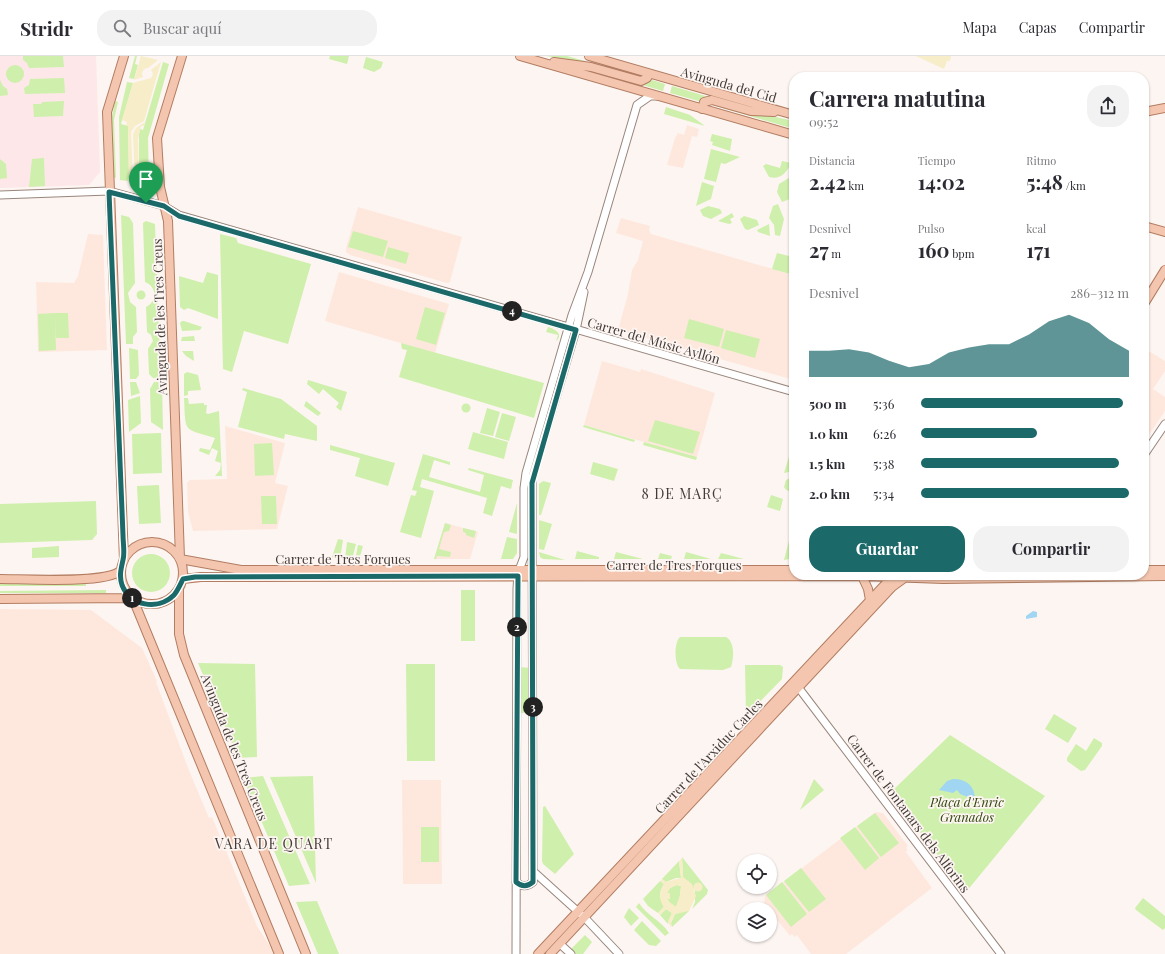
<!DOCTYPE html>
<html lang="es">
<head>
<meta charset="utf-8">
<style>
  body { margin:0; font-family:"Playfair Display",serif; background:#f2f2f3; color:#2b2b33; height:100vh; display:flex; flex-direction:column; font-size:15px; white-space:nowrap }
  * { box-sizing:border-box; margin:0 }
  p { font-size:13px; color:#7c7c81 }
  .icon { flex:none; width:22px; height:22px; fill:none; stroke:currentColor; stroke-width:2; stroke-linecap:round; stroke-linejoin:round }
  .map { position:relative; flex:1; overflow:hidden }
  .details { position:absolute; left:789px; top:16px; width:360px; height:508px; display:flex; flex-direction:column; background:#fff; border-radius:16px; box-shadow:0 1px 3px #0004 }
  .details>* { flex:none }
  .controls { position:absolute; left:737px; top:798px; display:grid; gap:8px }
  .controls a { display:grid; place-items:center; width:40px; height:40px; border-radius:50%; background:#fff; box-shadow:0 1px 3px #0004; font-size:20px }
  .pin { position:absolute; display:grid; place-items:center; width:34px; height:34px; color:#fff; margin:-41px -17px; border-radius:50% 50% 50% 0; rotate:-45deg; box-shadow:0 0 4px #0007 }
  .pin .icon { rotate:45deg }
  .km { position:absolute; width:20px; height:20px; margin:-10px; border-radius:50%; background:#222; color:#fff; font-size:11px; line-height:20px; text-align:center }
  .round { display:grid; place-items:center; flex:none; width:42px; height:42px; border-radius:16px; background:#f2f2f3 }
  .summary { display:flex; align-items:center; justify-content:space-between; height:68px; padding:0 20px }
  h1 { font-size:22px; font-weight:700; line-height:30px }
  .figures { display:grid; grid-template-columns:repeat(3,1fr); gap:6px; height:68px; padding:4px 20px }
  .figures div { display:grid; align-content:center }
  .figures b { font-size:20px; font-weight:700 }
  .figures small { font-size:11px; font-weight:400 }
  .figures p { font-size:11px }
  .chart { height:112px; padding:8px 20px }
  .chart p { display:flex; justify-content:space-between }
  .chart svg { width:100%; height:72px; margin-top:4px; fill:#1c696a; opacity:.7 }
  .cta { display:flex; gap:8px; margin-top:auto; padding:8px 20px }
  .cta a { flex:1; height:46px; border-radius:16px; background:#1c696a; color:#fff; font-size:16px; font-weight:700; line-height:46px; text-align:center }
  .cta a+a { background:#f2f2f3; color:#2b2b33 }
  ul { padding:0 20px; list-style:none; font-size:13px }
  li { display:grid; grid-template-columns:64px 48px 1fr; align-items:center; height:30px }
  li i { height:10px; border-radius:5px; background:#1c696a }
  header { display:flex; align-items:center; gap:24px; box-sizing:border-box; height:56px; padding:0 20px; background:#fff; border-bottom:1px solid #e1e1e2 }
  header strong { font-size:19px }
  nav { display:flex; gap:22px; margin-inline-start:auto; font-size:14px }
  .search { width:280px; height:36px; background:#f2f2f3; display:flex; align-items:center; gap:10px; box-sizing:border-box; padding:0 14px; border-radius:16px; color:#7c7c81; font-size:15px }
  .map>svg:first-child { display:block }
</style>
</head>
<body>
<header>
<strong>Stridr</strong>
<div class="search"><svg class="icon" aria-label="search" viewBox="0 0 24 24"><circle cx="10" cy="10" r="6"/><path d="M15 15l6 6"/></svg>Buscar aquí</div>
<nav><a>Mapa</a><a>Capas</a><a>Compartir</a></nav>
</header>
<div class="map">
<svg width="1165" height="898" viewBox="0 0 1165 898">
  <rect width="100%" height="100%" fill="#fdf5f1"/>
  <path fill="#fee8dd" d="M687 69 699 73 697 81 692 80 683 112 667 109 675 82 678 77 684 79Z
    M358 151 462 181 450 226 447 227 350 199 346 196V192Z
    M621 162 650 170 649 174 651 178 794 219V324L618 274 628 238 632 214 638 204 643 185 616 177Z
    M88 178 103 179 107 294 38 296 36 226 74 227 78 220Z
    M339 216 449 248 435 297 325 265Z
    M1147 294 1165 305V315L1153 333 1165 341V355L1144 386V298Z
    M602 305 640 316 641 313 715 337 697 401 584 369Z
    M225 370 285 387 275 427 288 430 277 473 193 475 188 456 187 427 190 424 227 423Z
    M445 467 478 476 470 503H434Z
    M0 553 91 554 142 592 157 625 156 626 188 712 209 762 212 761 257 870 275 898H0Z
    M402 724H441L442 828H403Z
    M876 756 883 757 908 790 906 792 908 794 906 796 932 832 846 898H811L797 879 795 881 792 878 790 880 770 855V853L764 848 765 840Z"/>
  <path fill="#fde7e8" d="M0 0H96L100 116 89 129 0 132Z"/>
  <path fill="#cfefac" d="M23 0H63L64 11 29 12 27 7 23 4Z
    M135 0H137L135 8 138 9 134 23 129 22Z
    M330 0H349L347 8 329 3Z
    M546 0H567L585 5V6Z
    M366 1 383 6 381 12 374 16 363 12Z
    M163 6 169 8 148 82 149 129 144 130 139 122V78L140 73 143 74Z
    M6 18a9 9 0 1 1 18 0a9 9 0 1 1-18 0Z
    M64 22 65 37 25 38 24 32 29 29 30 23Z
    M0 24 3 30 7 33 8 39 0 40Z
    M652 24 665 28 663 35 639 28Z
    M127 26 133 27 121 68 128 70 129 122 127 125 120 124 119 61Z
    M672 30 712 42 702 46 670 37Z
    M64 45 63 60 34 61 33 48H41L42 46Z
    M115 45 118 46 114 64 116 122 114 121 112 61Z
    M708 46 794 65V73L706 47Z
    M666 51 690 59 705 70 664 58Z
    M712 78 732 83 730 95 712 89 713 86 710 85Z
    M711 93 740 101 725 108 721 107 716 126 704 123Z
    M44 102 45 130 29 131 32 103Z
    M0 103 6 108 7 122 0 123Z
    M782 105 791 107C787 117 780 124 769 121L763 110 766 108 780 112Z
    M792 120C797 127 792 136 790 143L782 146 777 136 779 128Z
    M702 126 714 130 711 143 696 150Z
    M778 148 784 163 780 180 775 179 774 169 769 162 773 150Z
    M708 150 720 153 722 157 711 163 703 160 700 154Z
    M732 157 734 161 730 163 732 167 729 168 718 165Z
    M121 159 129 161 133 167 135 227 128 237 130 246 136 251 137 276 133 281V288H126Z
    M744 160 757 164 759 169 748 174 745 173 740 163Z
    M146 165 155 168 161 322H153L149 318 148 293 153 285 151 279 147 276 146 251C158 245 157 231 145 226L143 167Z
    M769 168 770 180 758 176 757 174Z
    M353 175 388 185 383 201 348 191Z
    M220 178 236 182 238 187 311 208 288 288 244 275 232 316 223 313Z
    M794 184V219L772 213 777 197 789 200Z
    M388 191 409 197 406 208 385 202Z
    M207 216 218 219V263L188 252 184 254 180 251 179 220 203 227Z
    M136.5 239a4.5 4.5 0 1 1 9 0a4.5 4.5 0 1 1-9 0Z
    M425 251 445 257 436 289 416 283Z
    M55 257H68L69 282H56Z
    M55 257 56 294 39 295 38 258Z
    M689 263 724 273 719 291 684 282Z
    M182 265H184L202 271 200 274 182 275 180 267Z
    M548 271C555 273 564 278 556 285L558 279 546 276Z
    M726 274 760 283 755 302 721 292Z
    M194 280 195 285H181L182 281Z
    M401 287 544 327 534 362 399 321 407 294 402 293Z
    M129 292 138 294 139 319 136 323H130Z
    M182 295H193L194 305 186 300Z
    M187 316 198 319 201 334 188 335V339L184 340V318Z
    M308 324 347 336 341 355 336 351 339 347 323 333 319 338 307 328Z
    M130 326H136L140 337 131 340Z
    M154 326H162L163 374 151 366 150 333Z
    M243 332 281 343 317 370V385L285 378 284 383 238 371 247 336 242 334Z
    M140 340 141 367 129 376 128 344Z
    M184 342H188L189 348 204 347V349H207L206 357 208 358 219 355 222 420H215L220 414 221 407 215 405 218 395 212 392 209 399 199 395 200 392 210 394 215 382C182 372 186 377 184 342Z
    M306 345 321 357 318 360 304 350Z
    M461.5 352a4.5 4.5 0 1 1 9 0a4.5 4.5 0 1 1-9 0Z
    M487 352 500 356 493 380 480 377Z
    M502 357 516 361 509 385 495 381Z
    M655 364 700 376 693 398 648 385Z
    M584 369 635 384 634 386 583 371Z
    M473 376 508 386 504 403 468 393Z
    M161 377 162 417 133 418 132 378Z
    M644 386 697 401 696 404 643 389Z
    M272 387 274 419 255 420 254 388Z
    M330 389 395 407 388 430 355 420 360 402 330 394Z
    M790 397 794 415 784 417Z
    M423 398 450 406V409L434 404 429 421 480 436 484 419 468 414 469 412 513 424 511 433 501 430 492 460 483 457 487 442 422 423 420 431 434 435 421 482 400 476 411 439 415 440 417 435 412 434Z
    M593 406 618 413 614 425 590 418Z
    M790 422H794V435C790 436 786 435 784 431L786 424Z
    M543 425 551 427 541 459H539V428Z
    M159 429 161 467 139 468 137 430Z
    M771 439 783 443 780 455 767 451Z
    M261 440H276L277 468H262Z
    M96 445 97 478 92 484 0 487V448Z
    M517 447V478L509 476Z
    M539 464 552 468 544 494 539 493Z
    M445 467 451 469 449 475 444 476 439 493 451 496 450 501 437 500 436 503H434Z
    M794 468V502L784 504 793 469Z
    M463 472 476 475 474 482 466 479V477L463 476Z
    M507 481 517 483V497L513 503H501Z
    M338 483 343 484 340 503 332 501Z
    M347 486 356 488 352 504 345 503Z
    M358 489 363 490 359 504H355Z
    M59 490V501L32 502V492Z
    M577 495 599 501V503H575Z
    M539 496 565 504 543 503 540 501Z
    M616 496 643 503H614Z
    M686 496 711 503H684Z
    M660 497 672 500 671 503H658Z
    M721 497 744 503H718Z
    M132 517a19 19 0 1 1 38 0a19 19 0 1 1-38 0Z
    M0 528H86V530H0Z
    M106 534V537H0V535Z
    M461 534H475V585H461Z
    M680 581H726C735 586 734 602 731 611L723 614 680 613C674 608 674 586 680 581Z
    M198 607 255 608 257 701 238 702Z
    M406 608H435V705H407Z
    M745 609H780L783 611 782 623 746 660Z
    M517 611 533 612V657H517Z
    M1054 658 1077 672 1068 687 1045 673Z
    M950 679 1045 740 966 836 890 737Z
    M1094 682 1102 687V690L1085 714 1081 715 1067 705V702L1076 688 1086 695Z
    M263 720 310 828 289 830 243 722Z
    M313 720 316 827 270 721Z
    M814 723 824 734 800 754Z
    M545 750 574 798 555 818 543 808 542 805 543 751Z
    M875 757 899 787 881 801 857 770Z
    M421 771H439V806H421Z
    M855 771 879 802 865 814 840 782Z
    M682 801 708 834 707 838 692 853 695 846V834L683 821Z
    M679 805 681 822H676L666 826 662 823Z
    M801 812 826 843 809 856 784 825Z
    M660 825 664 828C658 837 660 843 664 851L658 857 648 850 643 843Z
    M782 826 807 858 791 871 766 839Z
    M677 829 681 830 680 840 676 851 670 847 667 843H669L667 837 670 832Z
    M1143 842 1165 860V872L1163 874 1136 854 1135 852Z
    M317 845 339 898H318L296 846Z
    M639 847C647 860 661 864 669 877L665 880 636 851Z
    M629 852 639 862 631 870 624 861Z
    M666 853 672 857 668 868 660 859Z
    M689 854V855L672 871 671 867 675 858Z
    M642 865 661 885 656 890 649 889 634 874Z
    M585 879 592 886 583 898H576L571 893Z"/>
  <path fill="#f7edc8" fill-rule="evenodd" d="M141 0 158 4 148 12 144 13 142 17 143 21 134 24Z
    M916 0H951L950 5H947L944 13Z
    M161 6 144 65 135 70 131 76 133 127 127 125 129 122 128 70H126L127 66 122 64 133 27 151 22 153 18 151 14Z
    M145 66 144 70H141L138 83 139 122 142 130 135 127 133 78 136 72Z
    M682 802 683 821 692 828 696 840 689 855 675 858 671 866V872L668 865 672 857 666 853 660 859 658 857 664 851C659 844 659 836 664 828L660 825 662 823 666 826 681 822 679 805ZM677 829 681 830 680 840 676 851 668 845 667 843H670V837H667L670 832Z
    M693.5 831a4.5 4.5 0 1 1 9 0a4.5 4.5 0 1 1-9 0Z"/>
  <path fill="#a1d6f3" d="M1033 555 1037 556V561L1026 563V560Z
    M953 723C967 723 975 730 975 744L960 738 957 734 953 737 939 734 947 725Z"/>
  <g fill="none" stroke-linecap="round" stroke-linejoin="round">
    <g stroke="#98867d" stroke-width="9">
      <path id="minor" d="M0 139 109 135 164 150 179 159 794 336
        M584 236 576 274 532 422 533 815 585 862 619 898
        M1144 399 1165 368
        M798 631 1001 898
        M516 826C522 831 527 831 533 826V815
        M560 888 571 898
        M516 898 517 533 518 517 524 501V432L526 417 572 259 588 216 637 49 650 40H657"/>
    </g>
    <g stroke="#b27d62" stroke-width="10">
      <path id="major" d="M124 0 107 56 124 504
        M520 0 794 79
        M589 0 794 59
        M554 6 591 11 641 25 647 22 649 18
        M702 53 704 46 712 44 751 55 774 56
        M1144 56 1165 52
        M1144 170 1165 176
        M1144 248 1165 214
        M121 517a31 31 0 1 1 62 0a31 31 0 1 1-62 0Z
        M180 502 168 165 160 131 157 82 182 0
        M180 503 241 514H794
        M1144 514H1165
        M862 520 868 533 870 544
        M0 523C23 523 106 528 120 515
        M183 523 201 521 862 520 943 523 1165 520
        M179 533V578L184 599 306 898
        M0 543 131 542
        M133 543 279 898
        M538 898 893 520
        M550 898 892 531 903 523"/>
    </g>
    <use href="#minor" stroke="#fff" stroke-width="7"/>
    <use href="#major" stroke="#f4c6af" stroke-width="8"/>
  </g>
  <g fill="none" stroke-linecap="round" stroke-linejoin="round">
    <g stroke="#fff" stroke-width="8">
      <path id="route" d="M109 136 164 150 179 160 576 274 532 427 533 816V826C527 831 522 831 516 826L518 520 195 521 183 523C180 529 178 534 174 539 158 555 130 550 122 529 119 520 121 513 123 504 125 497 123 487 123 479Z"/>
    </g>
    <use href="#route" stroke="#1c696a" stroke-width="5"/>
  </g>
  <g text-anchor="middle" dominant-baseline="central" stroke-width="3.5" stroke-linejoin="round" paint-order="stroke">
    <g font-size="13" fill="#433b37" stroke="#fdf5f1">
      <text transform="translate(729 28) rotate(16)">Avinguda del Cid</text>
      <text transform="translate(159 261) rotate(-92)">Avinguda de les Tres Creus</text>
      <text transform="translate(654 284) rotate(16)">Carrer del Músic Ayllón</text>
      <text x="343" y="502">Carrer de Tres Forques</text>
      <text x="674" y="508">Carrer de Tres Forques</text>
      <text transform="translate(235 691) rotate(68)">Avinguda de les Tres Creus</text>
      <text transform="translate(708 700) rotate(-47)">Carrer de l'Arxiduc Carles</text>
      <text transform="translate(909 757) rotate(53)">Carrer de Fontanars dels Alforins</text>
    </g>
    <g font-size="13" font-style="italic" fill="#31470e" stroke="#fdf5f1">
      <text x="967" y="745">Plaça d'Enric<tspan x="967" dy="15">Granados</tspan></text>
    </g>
    <g font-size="14" letter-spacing="1" fill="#433b37" stroke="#fdf5f1">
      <text x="682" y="437">8 DE MARÇ</text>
      <text x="274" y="787">VARA DE QUART</text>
    </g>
  </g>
</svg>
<div class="controls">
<a><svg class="icon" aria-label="locate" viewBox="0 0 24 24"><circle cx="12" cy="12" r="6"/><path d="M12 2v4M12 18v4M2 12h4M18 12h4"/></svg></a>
<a><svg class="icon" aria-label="layers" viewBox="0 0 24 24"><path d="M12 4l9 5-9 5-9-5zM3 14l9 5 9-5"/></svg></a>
</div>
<div class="pin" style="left:146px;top:147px;background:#1e9e55"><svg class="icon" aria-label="arrive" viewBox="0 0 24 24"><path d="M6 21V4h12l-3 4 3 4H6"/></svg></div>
<b class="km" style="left:132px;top:542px">1</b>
<b class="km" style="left:517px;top:571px">2</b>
<b class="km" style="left:533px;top:651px">3</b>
<b class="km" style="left:512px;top:255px">4</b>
<section class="details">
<div class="summary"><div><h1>Carrera matutina</h1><p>09:52</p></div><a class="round"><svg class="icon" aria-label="share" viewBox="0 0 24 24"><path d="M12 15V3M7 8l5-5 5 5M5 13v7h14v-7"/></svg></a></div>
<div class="figures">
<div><p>Distancia</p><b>2.42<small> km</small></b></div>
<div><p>Tiempo</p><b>14:02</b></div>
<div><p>Ritmo</p><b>5:48<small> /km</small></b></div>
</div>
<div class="figures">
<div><p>Desnivel</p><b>27<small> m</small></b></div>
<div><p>Pulso</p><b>160<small> bpm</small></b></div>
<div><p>kcal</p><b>171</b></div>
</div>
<div class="chart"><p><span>Desnivel</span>286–312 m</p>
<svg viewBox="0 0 160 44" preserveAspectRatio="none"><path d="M0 44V28L10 28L20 27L30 29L40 34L50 38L60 36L70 29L80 26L90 24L100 24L110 18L120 10L130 6L140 11L150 21L160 28V44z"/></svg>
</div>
<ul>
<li><b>500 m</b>5:36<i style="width:97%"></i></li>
<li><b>1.0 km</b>6:26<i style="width:56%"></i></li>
<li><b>1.5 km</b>5:38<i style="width:95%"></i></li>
<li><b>2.0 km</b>5:34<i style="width:100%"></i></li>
</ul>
<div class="cta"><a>Guardar</a><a>Compartir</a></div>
</section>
</div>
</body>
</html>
